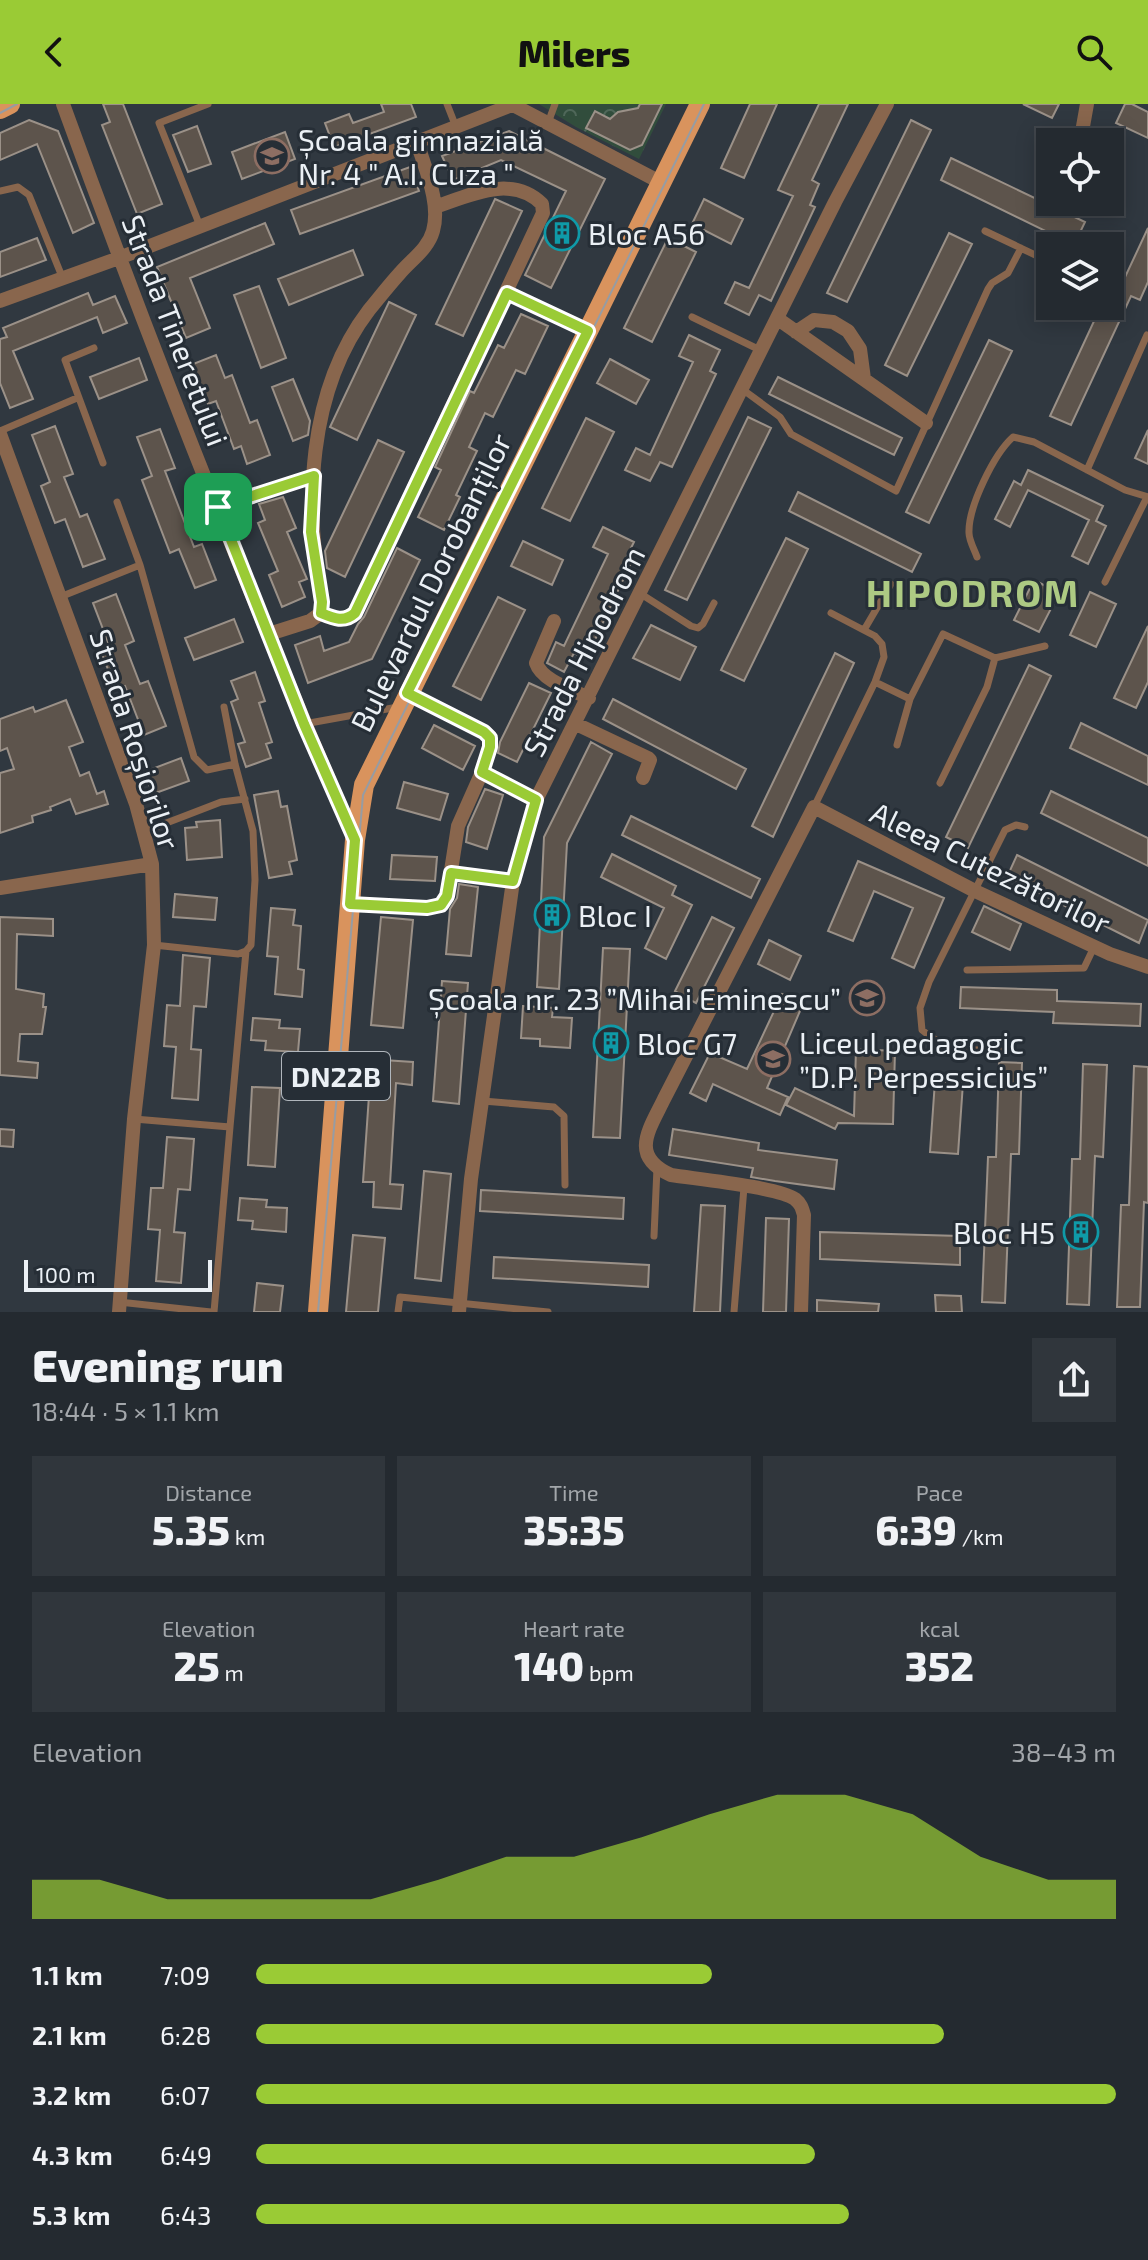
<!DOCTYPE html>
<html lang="en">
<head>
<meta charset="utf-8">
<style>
  body { margin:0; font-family:"Exo 2",sans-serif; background:#30363c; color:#f1f3f6; height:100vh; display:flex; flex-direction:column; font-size:30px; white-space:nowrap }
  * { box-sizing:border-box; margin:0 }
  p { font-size:26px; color:#a3a7ab }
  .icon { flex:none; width:44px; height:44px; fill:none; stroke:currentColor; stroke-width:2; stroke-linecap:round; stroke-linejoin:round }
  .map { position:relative; height:1208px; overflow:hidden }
  .details { display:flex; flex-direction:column; background:#242a30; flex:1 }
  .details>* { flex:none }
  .tools { position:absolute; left:1036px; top:24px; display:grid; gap:16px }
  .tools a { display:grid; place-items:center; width:88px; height:88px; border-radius:0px; background:#242a30; box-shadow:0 4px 20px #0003,0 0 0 2px #41464c; font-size:40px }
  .scale { position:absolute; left:24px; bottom:20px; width:188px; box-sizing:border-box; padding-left:8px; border:4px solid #ebf0f5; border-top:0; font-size:22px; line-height:28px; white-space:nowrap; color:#ebf0f5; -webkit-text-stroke:6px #262e36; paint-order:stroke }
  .pin { position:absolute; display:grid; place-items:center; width:68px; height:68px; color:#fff; margin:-34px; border-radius:16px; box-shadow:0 4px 12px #0006 }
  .round { display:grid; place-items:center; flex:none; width:84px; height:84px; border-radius:0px; background:#30363c }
  .summary { display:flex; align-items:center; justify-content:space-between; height:136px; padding:0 32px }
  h1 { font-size:44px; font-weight:800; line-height:60px }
  .stats { display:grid; grid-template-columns:repeat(3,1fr); gap:12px; height:136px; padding:8px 32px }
  .stats div { display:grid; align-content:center; border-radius:0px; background:#30363c; text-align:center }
  .stats b { font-size:40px; font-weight:800 }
  .stats small { font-size:22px; font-weight:400 }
  .stats p { font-size:22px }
  .chart { height:224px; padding:16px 32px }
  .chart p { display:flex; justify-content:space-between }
  .chart svg { width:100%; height:144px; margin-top:8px; fill:#9acb35; opacity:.7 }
  ul { padding:0 32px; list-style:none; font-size:26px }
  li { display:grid; grid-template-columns:128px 96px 1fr; align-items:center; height:60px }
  li i { height:20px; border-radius:10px; background:#9acb35 }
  header { display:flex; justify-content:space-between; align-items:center; height:104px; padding:0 32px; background:#9acb35; color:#111; font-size:36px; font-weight:800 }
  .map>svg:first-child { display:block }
</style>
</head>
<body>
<header><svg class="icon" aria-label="back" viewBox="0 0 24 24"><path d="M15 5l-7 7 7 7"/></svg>Milers<svg class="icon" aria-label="search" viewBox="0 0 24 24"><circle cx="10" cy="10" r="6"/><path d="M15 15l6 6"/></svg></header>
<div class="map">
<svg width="1148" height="1208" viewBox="0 0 1148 1208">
  <defs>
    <pattern id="park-crowns" width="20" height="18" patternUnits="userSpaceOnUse" patternTransform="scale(2)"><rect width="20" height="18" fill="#314d3c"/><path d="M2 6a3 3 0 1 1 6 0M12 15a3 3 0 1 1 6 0" fill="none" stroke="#4f6759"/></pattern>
  </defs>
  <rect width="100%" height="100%" fill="#303840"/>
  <path fill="url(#park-crowns)" d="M539 0H640L637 6 612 15 595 7 586 24 630 46 642 41 662 0H666L639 55 576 23Z"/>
  <path fill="#5d544c" stroke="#9b9188" stroke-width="2" d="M103 0H123L162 100 137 110 102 21 110 18Z
    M381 0H411L416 13 334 43 325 19 349 10 353 19 384 8Z
    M640 0H662L642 41 630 46 586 24 595 7 610 15 618 8 638 4Z
    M750 0H777L744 74 721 64Z
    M819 0H848L812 76 819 80 810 101 815 103 771 197 759 191 749 211 725 199 735 178 749 184 793 92 778 86Z
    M1023 0H1059L1052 14Z
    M1125 0H1132L1148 8V34L1116 19Z
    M29 16 58 27 94 119 73 129 37 40 0 56V29Z
    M911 16 931 26 847 198 827 189Z
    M197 22 211 60 188 68 173 31Z
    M509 27 605 75 551 184 525 171 566 87 501 56 453 76 442 52Z
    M285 28 295 55 242 75 232 48Z
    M951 54 1085 118 1074 141 941 76Z
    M410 63 419 87 300 130 291 106Z
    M495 95 522 107 463 232 436 220Z
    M704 95 743 115 731 140 692 120Z
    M265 119 274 140 190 174 210 224 186 234 157 163Z
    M1148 124V178L1140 196 1131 192 1071 321 1050 312 1101 202H1110V182L1119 186Z
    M949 129 972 140 907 272 885 261Z
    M37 134 46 156 0 173V148Z
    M668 134 696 148 652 238 624 224Z
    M353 146 363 171 289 201 278 175Z
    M259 182 286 254 261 264 234 191Z
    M88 189 93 201 115 192 127 219 103 229 97 213 13 247 33 295 10 304 0 279V235L7 233 3 224Z
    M389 198 416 211 357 336 330 323Z
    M521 210 548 222 525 270 516 266 493 313 485 309 469 343 477 347 456 391 460 393 444 426 418 413 441 366 435 363 470 287 474 289 498 241 504 244Z
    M689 231 720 246 710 267 716 270 672 363 660 358 650 377 625 366 636 344 650 351 693 258 679 252Z
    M989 236 1012 247 929 419 906 408Z
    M216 251 225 274 232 271 250 319 257 316 270 351 247 360 241 342 234 345 216 297 208 300 193 260Z
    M139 254 147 276 99 295 90 273Z
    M610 255 649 276 636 300 597 279Z
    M778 273 902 334 894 351 769 290Z
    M293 275 310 317 308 331 293 337 272 283Z
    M748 313 771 324 687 496 665 486Z
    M586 314 614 328 570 417 542 404Z
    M55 322 73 370 64 373 80 413 87 410 105 455 83 463 65 415 55 419 41 382 50 378 32 331Z
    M160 325 175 364 165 367 194 443 202 440 216 476 195 484 179 445 170 449 142 376 152 372 137 333Z
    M1148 326V360L1135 354Z
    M378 336 404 348 345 473 327 464 325 447Z
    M1028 366 1103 402 1096 417 1106 422 1088 460 1072 452 1089 416 1028 386 1010 423 995 415 1014 377 1021 381Z
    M798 388 921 450 912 468 789 407Z
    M283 393 296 424 287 428 307 475 299 478 305 493 282 503 269 471 278 467 258 419 265 416 259 400Z
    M603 423 634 438 624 458 630 461 586 555 574 549 564 568 547 559 556 538 564 542 608 450 593 443Z
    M786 434 808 445 744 577 721 566Z
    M523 437 563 456 552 481 511 462Z
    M397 444 420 456 372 555 308 579 295 541 320 532 324 547 349 538 358 520 364 513Z
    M1034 476 1059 489 1039 528 1014 516Z
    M1090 488 1116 500 1096 543 1070 531Z
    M116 490 134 537 125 541 140 580 148 577 166 622 144 631 125 582 116 586 102 550 111 546 93 499Z
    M498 493 525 506 481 596 453 582Z
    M234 515 243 538 194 556 185 534Z
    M651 521 696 543 680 576 633 554Z
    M1148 522V578L1136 604 1114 594Z
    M835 549 854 559 773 733 752 722Z
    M1029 561 1051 572 968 744 946 733Z
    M255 568 265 597 259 599 272 638 266 640 271 654 246 663 238 640 245 638 231 598 238 595 231 577Z
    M529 579 551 589 517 658 498 649 500 638Z
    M613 595 746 665 736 685 603 615Z
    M66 596 83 638 69 643 80 672 89 668 97 690 104 687 108 700 76 710 70 695 50 703 51 706 32 712 33 718 0 729V669L14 665 7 644 0 647V615L33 603 35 608Z
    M1081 619 1148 652V681L1070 644Z
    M434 621 475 642 463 666 422 644Z
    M591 638 612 650 567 739 559 885 537 883 544 733Z
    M181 654 189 677 153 690 144 668Z
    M404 678 448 690 440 716 397 704Z
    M485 685 503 691 487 745 466 738 468 723Z
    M278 687 281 703 287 702 297 756 289 758 292 770 269 774 254 691Z
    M1051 687 1148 734V762L1041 709Z
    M631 712 760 775 751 794 622 731Z
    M220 716 222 753 187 756 185 724 197 723 196 718Z
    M612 750 676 782 672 791 692 801 666 855 645 844 664 804 601 773Z
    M392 751 437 753 435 777 390 775Z
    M1017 751 1148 816 1139 839 1007 773Z
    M858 757 944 794 914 864 892 854 913 804 874 787 853 837 828 827Z
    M459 780 478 783 471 852 446 850 450 805 457 794Z
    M175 790 217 794 215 816 173 813Z
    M984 802 1021 820 1010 846 972 828Z
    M271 804 295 806 293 821 301 822 298 865 304 866 302 893 275 890 278 853 267 852Z
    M0 813 53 815V832L17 830 16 885 44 890 43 903H46L42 930H20L18 957 38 959 37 974 0 971Z
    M381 813 413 816 403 924 371 921Z
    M712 813 734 824 696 899 675 887Z
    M769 836 801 852 790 876 758 860Z
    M603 844 630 845 620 1034 593 1033Z
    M183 851 210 854 206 903 194 902 191 945 201 946 198 996 172 994 176 943 164 942 167 901 180 902Z
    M442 877 468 879 459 1000 433 997Z
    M961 883 1057 886V897L1141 900 1140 922 1053 919 1054 908 960 904Z
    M782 890 803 900 767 984 788 993 780 1011 713 980 706 997 690 989 710 949 747 965Z
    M523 902 553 904 552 913 572 914 570 944 540 942V935L521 934Z
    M253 914 280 916 279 924 300 925 298 948 265 946 266 937 251 936Z
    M856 945 895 947 893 1020 838 1019 835 1025 786 1001 795 984 854 1012Z
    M383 956 413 958 412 981 396 979 390 1080 403 1081 401 1105 373 1103 374 1078H363L370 977 381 978Z
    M999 958 1022 959 1019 1050H1011L1005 1199 982 1198 988 1053H996Z
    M1083 960 1107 961 1103 1053 1095 1052 1089 1201 1067 1200 1072 1055H1080Z
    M1134 962 1148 963V1099L1144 1098 1140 1203H1117L1121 1101H1129Z
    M935 977 963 979 958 1050 930 1048Z
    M252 983 280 984 275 1063 248 1061Z
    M0 1025 14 1026 13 1043 0 1042Z
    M673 1025 759 1039 758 1046 837 1056 834 1085 775 1077 751 1073 753 1064 669 1051Z
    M167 1033 194 1035 190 1086 178 1085 174 1128 185 1129 181 1179 156 1177 160 1126 148 1125 151 1084H163Z
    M424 1067 451 1070 441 1177 415 1174Z
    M481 1086 624 1094 623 1115 480 1107Z
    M240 1094 267 1096 266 1103 287 1104 286 1128 252 1125 253 1117 238 1116Z
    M701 1101 725 1102 720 1208H694Z
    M766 1114 789 1115 786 1208H763Z
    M820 1128 960 1132V1161L820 1155Z
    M353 1131 385 1134 378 1208H346Z
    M494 1153 649 1161 648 1183 493 1174Z
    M257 1179 283 1182 280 1208H254Z
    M935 1191 961 1192 962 1208H936Z
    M817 1196 879 1200 878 1208H817Z"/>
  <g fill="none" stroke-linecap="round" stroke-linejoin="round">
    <path stroke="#89664d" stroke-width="7" d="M447 0 456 23
      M548 19 555 0
      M1110 70V84
      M0 87 18 83 29 91 63 175
      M1105 104 1106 98
      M200 122 159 19 208 0
      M985 127 1050 158
      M692 213 760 246
      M94 244 65 256 103 359
      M742 285 780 313 791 330 896 387 988 185 992 179 1008 169 1021 144
      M0 327 77 294
      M1087 366 1147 231
      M117 398 140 461 194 653 207 666 235 660
      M977 453C974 445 969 436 969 429 968 403 994 350 1013 333L1034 338 1125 386 1148 393
      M1105 478 1147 393
      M641 490 691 522 698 524 703 520 714 499
      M60 493 140 461
      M864 526 891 480
      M875 578 910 595
      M304 620 398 603
      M897 641 910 595 943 530 995 554
      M940 679 987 583 995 554 1045 542
      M814 703 875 578 884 553 882 540 875 532 831 509
      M143 728 221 698 245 695
      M154 841 238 850 246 847 251 841 255 776 253 727 235 660 224 603
      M967 866 1084 864 1094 843
      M1003 947C973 946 945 947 922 926L920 904 929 878 1005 726 1016 721 1025 723
      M483 997 554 1003 564 1012 565 1081
      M134 1015 230 1023 246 847
      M654 1132 657 1064
      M119 1198 211 1208
      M214 1208 230 1023
      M398 1208 400 1193 548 1208
      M734 1208 744 1083"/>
    <path stroke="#89664d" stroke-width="14" d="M63 0C153 248 250 494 355 736
      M511 0 662 79
      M1082 28 1087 0
      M507 189 588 227
      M0 197 119 154 512 1
      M778 215 926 319
      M796 228 814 216 833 218 848 227 860 245 864 275
      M0 330 136 700 152 760 154 841 134 1015 119 1208
      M218 403 314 372
      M321 509C333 514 343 520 355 509L543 109 542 100C512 70 470 91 435 103
      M554 517 536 559C542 577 573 586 589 594
      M269 530 310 517 321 509 322 498C304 402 307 287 369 206 379 194 389 181 400 169 412 155 428 145 433 127 441 99 425 65 417 38
      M407 589 484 628 490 634V643L482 668 536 696
      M576 620 648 654 650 656 643 674
      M451 769 513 777
      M0 784 152 760
      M350 800 427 804 441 801 447 792 458 722 482 668
      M459 1208 471 1075 513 777 536 696 835 98 887 0
      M801 1208 804 1111C802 1104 801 1100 795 1095 777 1083 696 1075 671 1071 629 1052 649 1026 664 995L814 703 975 787 1110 850 1148 863"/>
    <path stroke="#d9935d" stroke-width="20" d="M0 5 10 0
      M318 1208 355 736 364 681 700 0"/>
    <path stroke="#969ca3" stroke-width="2" d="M0 9 17 0
      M318 1208 363 691 704 0"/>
  </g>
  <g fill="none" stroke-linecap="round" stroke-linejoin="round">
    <g stroke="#fff" stroke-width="16">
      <path id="route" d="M507 189 588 227 407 589 484 628 490 634V643L482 668 536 696 513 777 451 769 447 792 441 801 427 804 350 800 355 736 304 620 218 403 314 372 311 428 322 498 321 509C333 514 344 519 355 509Z"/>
    </g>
    <use href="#route" stroke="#9acb35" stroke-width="10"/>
  </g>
  <defs>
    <g id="school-ring" transform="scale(1.8)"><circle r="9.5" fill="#262e36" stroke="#8d6e63" stroke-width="1.5"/><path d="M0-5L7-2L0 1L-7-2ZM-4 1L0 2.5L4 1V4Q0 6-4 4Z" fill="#8d6e63"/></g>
    <g id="building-ring" transform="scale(1.8)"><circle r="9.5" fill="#262e36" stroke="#0f9aa8" stroke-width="1.5"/><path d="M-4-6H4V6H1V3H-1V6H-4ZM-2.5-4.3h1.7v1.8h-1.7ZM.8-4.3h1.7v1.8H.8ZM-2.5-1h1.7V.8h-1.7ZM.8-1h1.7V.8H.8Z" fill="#0f9aa8"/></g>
    <g id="university-ring" transform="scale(1.8)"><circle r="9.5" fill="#262e36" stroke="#8d6e63" stroke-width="1.5"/><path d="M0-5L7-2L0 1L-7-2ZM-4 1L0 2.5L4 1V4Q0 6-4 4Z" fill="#8d6e63"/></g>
  </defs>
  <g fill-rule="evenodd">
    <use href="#school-ring" x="272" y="52"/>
    <use href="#building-ring" x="562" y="129"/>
    <use href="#building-ring" x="552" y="811"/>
    <use href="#school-ring" x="867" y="894"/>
    <use href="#building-ring" x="611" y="939"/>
    <use href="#university-ring" x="773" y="955"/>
    <use href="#building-ring" x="1081" y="1128"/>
  </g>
  <g text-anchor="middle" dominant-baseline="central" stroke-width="6" stroke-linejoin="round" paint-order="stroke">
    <rect fill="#262e36" stroke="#b0b6bc" stroke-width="2" x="282" y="948" width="108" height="48" rx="6"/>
    <g font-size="28" font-weight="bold" fill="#ebf0f5">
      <text x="336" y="972">DN22B</text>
    </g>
    <g font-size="30" fill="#ebf0f5" stroke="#262e36" text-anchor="start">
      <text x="298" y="35">Școala gimnazială<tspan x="298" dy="34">Nr. 4 " A.I. Cuza "</tspan></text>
      <text x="588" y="129">Bloc A56</text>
      <text x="578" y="811">Bloc I</text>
      <text x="841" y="894" text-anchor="end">Școala nr. 23 ”Mihai Eminescu”</text>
      <text x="799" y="938">Liceul pedagogic<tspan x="799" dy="34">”D.P. Perpessicius”</tspan></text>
      <text x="637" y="939">Bloc G7</text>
      <text x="1055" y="1128" text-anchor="end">Bloc H5</text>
    </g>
    <g font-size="30" fill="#ebf0f5" stroke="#262e36">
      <text transform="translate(176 226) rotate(69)">Strada Tineretului</text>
      <text transform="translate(430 478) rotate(-64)">Bulevardul Dorobanților</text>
      <text transform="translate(583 547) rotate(-63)">Strada Hipodrom</text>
      <text transform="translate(136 635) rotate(72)">Strada Roșiorilor</text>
      <text transform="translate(991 763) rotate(26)">Aleea Cutezătorilor</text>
    </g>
    <g font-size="38" font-weight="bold" letter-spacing="2" fill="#adca83" stroke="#262e36">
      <text x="973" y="488">HIPODROM</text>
    </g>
  </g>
</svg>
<div class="tools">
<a><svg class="icon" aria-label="locate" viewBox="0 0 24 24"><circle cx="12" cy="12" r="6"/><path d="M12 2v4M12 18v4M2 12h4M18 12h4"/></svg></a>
<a><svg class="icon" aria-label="layers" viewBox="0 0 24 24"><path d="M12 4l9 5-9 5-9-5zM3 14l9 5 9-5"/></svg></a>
</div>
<div class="scale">100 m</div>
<div class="pin" style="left:218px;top:403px;background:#1e9e55"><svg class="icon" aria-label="arrive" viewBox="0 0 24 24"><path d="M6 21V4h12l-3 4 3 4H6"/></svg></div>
</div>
<section class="details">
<div class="summary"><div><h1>Evening run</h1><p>18:44 · 5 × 1.1 km</p></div><a class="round"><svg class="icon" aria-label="share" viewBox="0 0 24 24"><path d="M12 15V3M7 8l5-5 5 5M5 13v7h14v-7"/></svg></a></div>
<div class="stats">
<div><p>Distance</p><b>5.35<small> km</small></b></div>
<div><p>Time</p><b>35:35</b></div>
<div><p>Pace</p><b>6:39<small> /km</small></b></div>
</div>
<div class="stats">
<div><p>Elevation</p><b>25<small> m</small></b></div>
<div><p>Heart rate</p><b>140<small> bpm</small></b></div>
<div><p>kcal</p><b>352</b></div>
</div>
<div class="chart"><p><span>Elevation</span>38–43 m</p>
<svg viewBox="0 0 160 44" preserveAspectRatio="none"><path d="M0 44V32L10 32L20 38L30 38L40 38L50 38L60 32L70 25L80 25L90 19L100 12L110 6L120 6L130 12L140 25L150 32L160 32V44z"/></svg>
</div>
<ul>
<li><b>1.1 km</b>7:09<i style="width:53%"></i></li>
<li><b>2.1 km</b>6:28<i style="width:80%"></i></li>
<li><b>3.2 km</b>6:07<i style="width:100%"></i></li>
<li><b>4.3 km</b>6:49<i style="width:65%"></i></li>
<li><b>5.3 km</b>6:43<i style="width:69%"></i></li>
</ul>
</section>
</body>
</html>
